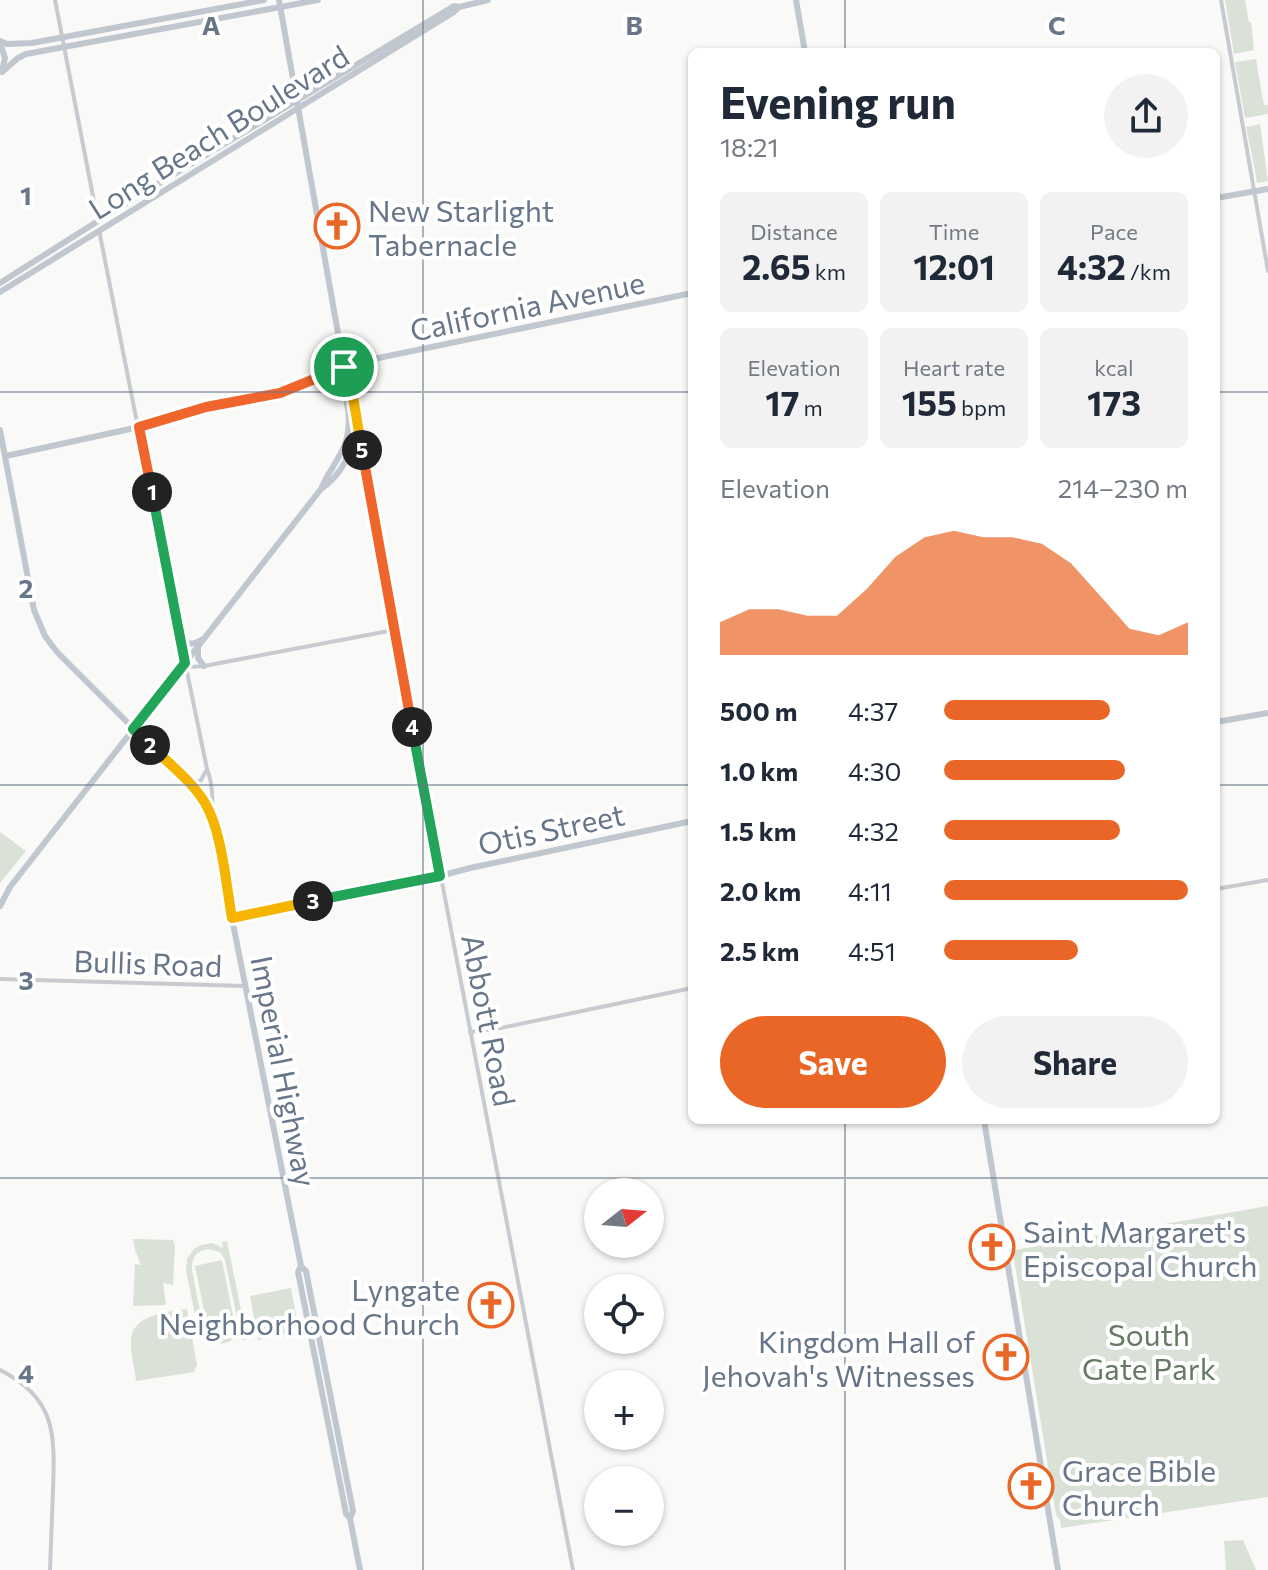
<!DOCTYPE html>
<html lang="en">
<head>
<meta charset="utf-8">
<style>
  body { margin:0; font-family:Commissioner,sans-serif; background:#f2f2f3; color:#1f2937; height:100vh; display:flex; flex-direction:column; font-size:30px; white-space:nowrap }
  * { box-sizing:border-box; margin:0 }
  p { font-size:26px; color:#747a83 }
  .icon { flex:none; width:44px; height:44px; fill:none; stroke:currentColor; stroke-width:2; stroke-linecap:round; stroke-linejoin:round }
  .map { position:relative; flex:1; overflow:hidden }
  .sheet { position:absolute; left:688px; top:48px; width:532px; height:1076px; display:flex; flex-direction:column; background:#fff; border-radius:12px; box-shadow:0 2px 6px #0004 }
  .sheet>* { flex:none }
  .needle { width:52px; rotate:73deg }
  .fabs { position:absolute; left:584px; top:1178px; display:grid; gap:16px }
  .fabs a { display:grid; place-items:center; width:80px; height:80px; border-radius:50%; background:#fff; box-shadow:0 2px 6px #0004; font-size:40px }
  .pin { position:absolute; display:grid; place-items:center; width:68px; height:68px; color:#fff; margin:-34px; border:4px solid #fff; border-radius:50%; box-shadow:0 2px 8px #0007 }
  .km { position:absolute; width:40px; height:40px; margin:-20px; border-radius:50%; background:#222; color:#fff; font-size:22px; line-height:40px; text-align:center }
  .round { display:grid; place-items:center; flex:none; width:84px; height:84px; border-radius:42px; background:#f2f2f3 }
  .overview { display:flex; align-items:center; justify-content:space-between; height:136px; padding:0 32px }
  h1 { font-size:44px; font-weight:700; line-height:60px }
  .stats { display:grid; grid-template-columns:repeat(3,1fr); gap:12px; height:136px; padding:8px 32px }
  .stats div { display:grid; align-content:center; border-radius:12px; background:#f2f2f3; text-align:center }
  .stats b { font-size:34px; font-weight:700 }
  .stats small { font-size:22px; font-weight:400 }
  .stats p { font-size:22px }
  .chart { height:224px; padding:16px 32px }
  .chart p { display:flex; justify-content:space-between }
  .chart svg { width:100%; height:144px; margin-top:8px; fill:#ea6626; opacity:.7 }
  .action { display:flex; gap:16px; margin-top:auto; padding:16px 32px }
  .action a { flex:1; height:92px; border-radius:48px; background:#ea6626; color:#fff; font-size:32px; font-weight:700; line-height:92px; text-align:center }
  .action a+a { background:#f2f2f3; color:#1f2937 }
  ul { padding:0 32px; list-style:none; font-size:26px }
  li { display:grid; grid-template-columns:128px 96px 1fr; align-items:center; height:60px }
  li i { height:20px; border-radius:10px; background:#ea6626 }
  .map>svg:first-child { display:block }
</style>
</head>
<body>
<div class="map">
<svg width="1268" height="1570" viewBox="0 0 1268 1570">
  <rect width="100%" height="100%" fill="#f9f9f7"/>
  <path fill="#dae1d7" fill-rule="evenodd" d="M1225 0H1245L1249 22H1251L1254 50 1234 54Z
    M1256 59 1263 101 1265 105H1268V114L1245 118 1235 62Z
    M1260 124 1268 181 1257 183C1254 164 1250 146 1246 127Z
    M0 832 26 851 0 883Z
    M1268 1206V1497L1061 1528 1060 1520 1056 1515 1013 1253 1014 1250Z
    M133 1239 173 1240 175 1245 173 1285 163 1283 166 1305 133 1306 135 1264 141 1265 135 1250Z
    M227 1241 247 1339 242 1340 240 1334C226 1348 208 1347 198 1329L186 1271 187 1259 194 1249 201 1245 212 1243 223 1248 222 1242ZM209 1249 220 1252 225 1260 237 1318 235 1331 223 1339 212 1337 203 1327 192 1270C191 1258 197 1250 209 1249Z
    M222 1260 234 1321 207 1326 195 1266Z
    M291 1288 299 1331 258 1340 250 1296Z
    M187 1309 197 1365 194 1372 136 1381C135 1368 130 1354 131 1342 131 1314 167 1312 187 1309Z
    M1243 1540 1256 1570H1226L1224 1541Z"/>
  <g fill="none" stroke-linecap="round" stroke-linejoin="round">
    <path stroke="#c7cace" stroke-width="4" d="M55 0 98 222
      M1221 0 1268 271
      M99 230 178 630
      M359 428 394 630 573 1570
      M354 443 361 461
      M180 638 207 769C213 783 213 798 212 814
      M185 663 191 667 204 666 394 630
      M191 786 201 780 206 771
      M1216 889 1268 880
      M0 979 245 986
      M470 1032 496 1029 692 988
      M0 1370C56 1398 55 1434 53 1490 52 1516 51 1543 50 1570"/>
    <path stroke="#c1c7cf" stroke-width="6" d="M279 0 344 367C342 391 353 413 347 437 343 456 328 471 321 489
      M796 0 805 52
      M0 41 7 44 32 43 264 0
      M0 43 5 58 2 71
      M2 72 18 58 26 54 318 0
      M1216 198 1268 189
      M0 283 136 197 454 6 459 7 488 0
      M0 292 428 28 454 12 459 7
      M0 430 34 610 45 636 57 652 191 786 207 806 212 818 301 1266 306 1271 353 1511 350 1518
      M6 456 139 427 220 404 280 393 359 362 692 293
      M346 460 354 458 361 460
      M178 627C183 642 186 649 203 639
      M198 648V658L204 666
      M1216 722 1268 713
      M0 906 10 887 321 489C341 476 356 447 357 423 358 407 352 389 349 373L344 367
      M232 918 440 876 470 868 692 821
      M984 1120 1058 1570
      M301 1266 298 1272 342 1493 346 1514 350 1518 360 1570"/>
  </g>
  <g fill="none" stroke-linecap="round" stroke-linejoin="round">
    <g stroke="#fff" stroke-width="16">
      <path id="split-1" d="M152 492 139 427 206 407 280 393 344 367"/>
    </g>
    <g stroke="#fff" stroke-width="16">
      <path id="split-2" d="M150 745 133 729 185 663 152 492"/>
    </g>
    <g stroke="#fff" stroke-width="16">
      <path id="split-3" d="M150 745C168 763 192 781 205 803 222 831 226 885 232 918L313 901"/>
    </g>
    <g stroke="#fff" stroke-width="16">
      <path id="split-4" d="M313 901 440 876 412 727"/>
    </g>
    <g stroke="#fff" stroke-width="16">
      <path id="split-5" d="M362 450 412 727"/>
    </g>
    <g stroke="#fff" stroke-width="16">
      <path id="split-6" d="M344 367 349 373 362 450"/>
    </g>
    <use href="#split-1" stroke="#f0652b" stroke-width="10"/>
    <use href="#split-2" stroke="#22a559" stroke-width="10"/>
    <use href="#split-3" stroke="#f5b400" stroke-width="10"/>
    <use href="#split-4" stroke="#22a559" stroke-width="10"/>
    <use href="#split-5" stroke="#f0652b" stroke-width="10"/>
    <use href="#split-6" stroke="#f5b400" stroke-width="10"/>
  </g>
  <path fill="none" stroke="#677789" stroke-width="2" stroke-opacity="0.55" d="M423 0V1570M845 0V52M0 392H692M1216 392H1268M0 785H692M1216 785H1268M845 1120V1570M0 1178H1268"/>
  <defs>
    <g id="church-ring" transform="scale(2.3)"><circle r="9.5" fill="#fff" stroke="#ea6626" stroke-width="1.5"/><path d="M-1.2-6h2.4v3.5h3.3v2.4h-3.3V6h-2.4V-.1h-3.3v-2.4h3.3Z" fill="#ea6626"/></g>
  </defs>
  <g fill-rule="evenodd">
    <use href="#church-ring" x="337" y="226"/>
    <use href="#church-ring" x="992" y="1247"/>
    <use href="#church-ring" x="491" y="1305"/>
    <use href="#church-ring" x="1006" y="1357"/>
    <use href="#church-ring" x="1031" y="1486"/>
  </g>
  <g text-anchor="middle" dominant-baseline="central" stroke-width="8" stroke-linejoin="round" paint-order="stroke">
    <g font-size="30" fill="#677789" stroke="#fff">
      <text transform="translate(218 131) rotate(-32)">Long Beach Boulevard</text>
      <text transform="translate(527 305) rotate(-12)">California Avenue</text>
      <text transform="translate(551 828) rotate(-12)">Otis Street</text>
      <text transform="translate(148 962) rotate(2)">Bullis Road</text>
      <text transform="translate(490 1020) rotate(79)">Abbott Road</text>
      <text transform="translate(285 1071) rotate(79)">Imperial Highway</text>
    </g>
    <g font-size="30" fill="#677789" stroke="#fff" text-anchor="start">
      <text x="368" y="209">New Starlight<tspan x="368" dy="34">Tabernacle</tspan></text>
      <text x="1023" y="1230">Saint Margaret's<tspan x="1023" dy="34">Episcopal Church</tspan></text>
      <text x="460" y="1288" text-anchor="end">Lyngate<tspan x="460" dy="34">Neighborhood Church</tspan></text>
      <text x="975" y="1340" text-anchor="end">Kingdom Hall of<tspan x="975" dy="34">Jehovah's Witnesses</tspan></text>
      <text x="1062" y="1469">Grace Bible<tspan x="1062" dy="34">Church</tspan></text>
    </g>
    <g font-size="30" fill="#657a62" stroke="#fff">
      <text x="1149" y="1333">South<tspan x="1149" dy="34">Gate Park</tspan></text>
    </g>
  </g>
  <g font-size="26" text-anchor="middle" font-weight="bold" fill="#677789" stroke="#fff" stroke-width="8" stroke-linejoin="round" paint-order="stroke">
    <text x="211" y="35">A</text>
    <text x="634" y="35">B</text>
    <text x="1057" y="35">C</text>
    <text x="26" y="205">1</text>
    <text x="26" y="598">2</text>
    <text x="26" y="990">3</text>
    <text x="26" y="1383">4</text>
  </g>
</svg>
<div class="fabs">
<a><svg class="needle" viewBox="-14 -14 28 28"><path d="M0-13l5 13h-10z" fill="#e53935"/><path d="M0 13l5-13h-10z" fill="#747a83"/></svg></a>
<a><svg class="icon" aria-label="locate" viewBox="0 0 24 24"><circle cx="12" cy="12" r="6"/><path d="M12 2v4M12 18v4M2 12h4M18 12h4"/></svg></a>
<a>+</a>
<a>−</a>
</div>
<div class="pin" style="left:344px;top:367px;background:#1e9e55"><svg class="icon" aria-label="arrive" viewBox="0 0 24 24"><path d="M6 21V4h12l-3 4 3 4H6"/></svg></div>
<b class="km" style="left:152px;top:492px">1</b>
<b class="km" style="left:150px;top:745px">2</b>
<b class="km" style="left:313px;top:901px">3</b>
<b class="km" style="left:412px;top:727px">4</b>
<b class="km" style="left:362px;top:450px">5</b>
<section class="sheet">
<div class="overview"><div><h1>Evening run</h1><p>18:21</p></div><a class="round"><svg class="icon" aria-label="share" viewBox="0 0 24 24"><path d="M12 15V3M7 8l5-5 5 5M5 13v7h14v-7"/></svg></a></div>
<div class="stats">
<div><p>Distance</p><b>2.65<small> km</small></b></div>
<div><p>Time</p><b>12:01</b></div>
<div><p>Pace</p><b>4:32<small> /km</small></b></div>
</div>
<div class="stats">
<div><p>Elevation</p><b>17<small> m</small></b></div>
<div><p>Heart rate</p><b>155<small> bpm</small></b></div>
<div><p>kcal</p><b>173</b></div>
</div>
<div class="chart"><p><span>Elevation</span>214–230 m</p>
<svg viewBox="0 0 160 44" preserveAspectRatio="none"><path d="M0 44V34L10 30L20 30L30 32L40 32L50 24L60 14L70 8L80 6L90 8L100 8L110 10L120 16L130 26L140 36L150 38L160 34V44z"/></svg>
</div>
<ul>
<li><b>500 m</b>4:37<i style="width:68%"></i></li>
<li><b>1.0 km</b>4:30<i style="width:74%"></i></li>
<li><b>1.5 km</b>4:32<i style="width:72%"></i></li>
<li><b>2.0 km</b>4:11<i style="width:100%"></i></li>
<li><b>2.5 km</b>4:51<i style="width:55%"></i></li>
</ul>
<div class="action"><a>Save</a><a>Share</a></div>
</section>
</div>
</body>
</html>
